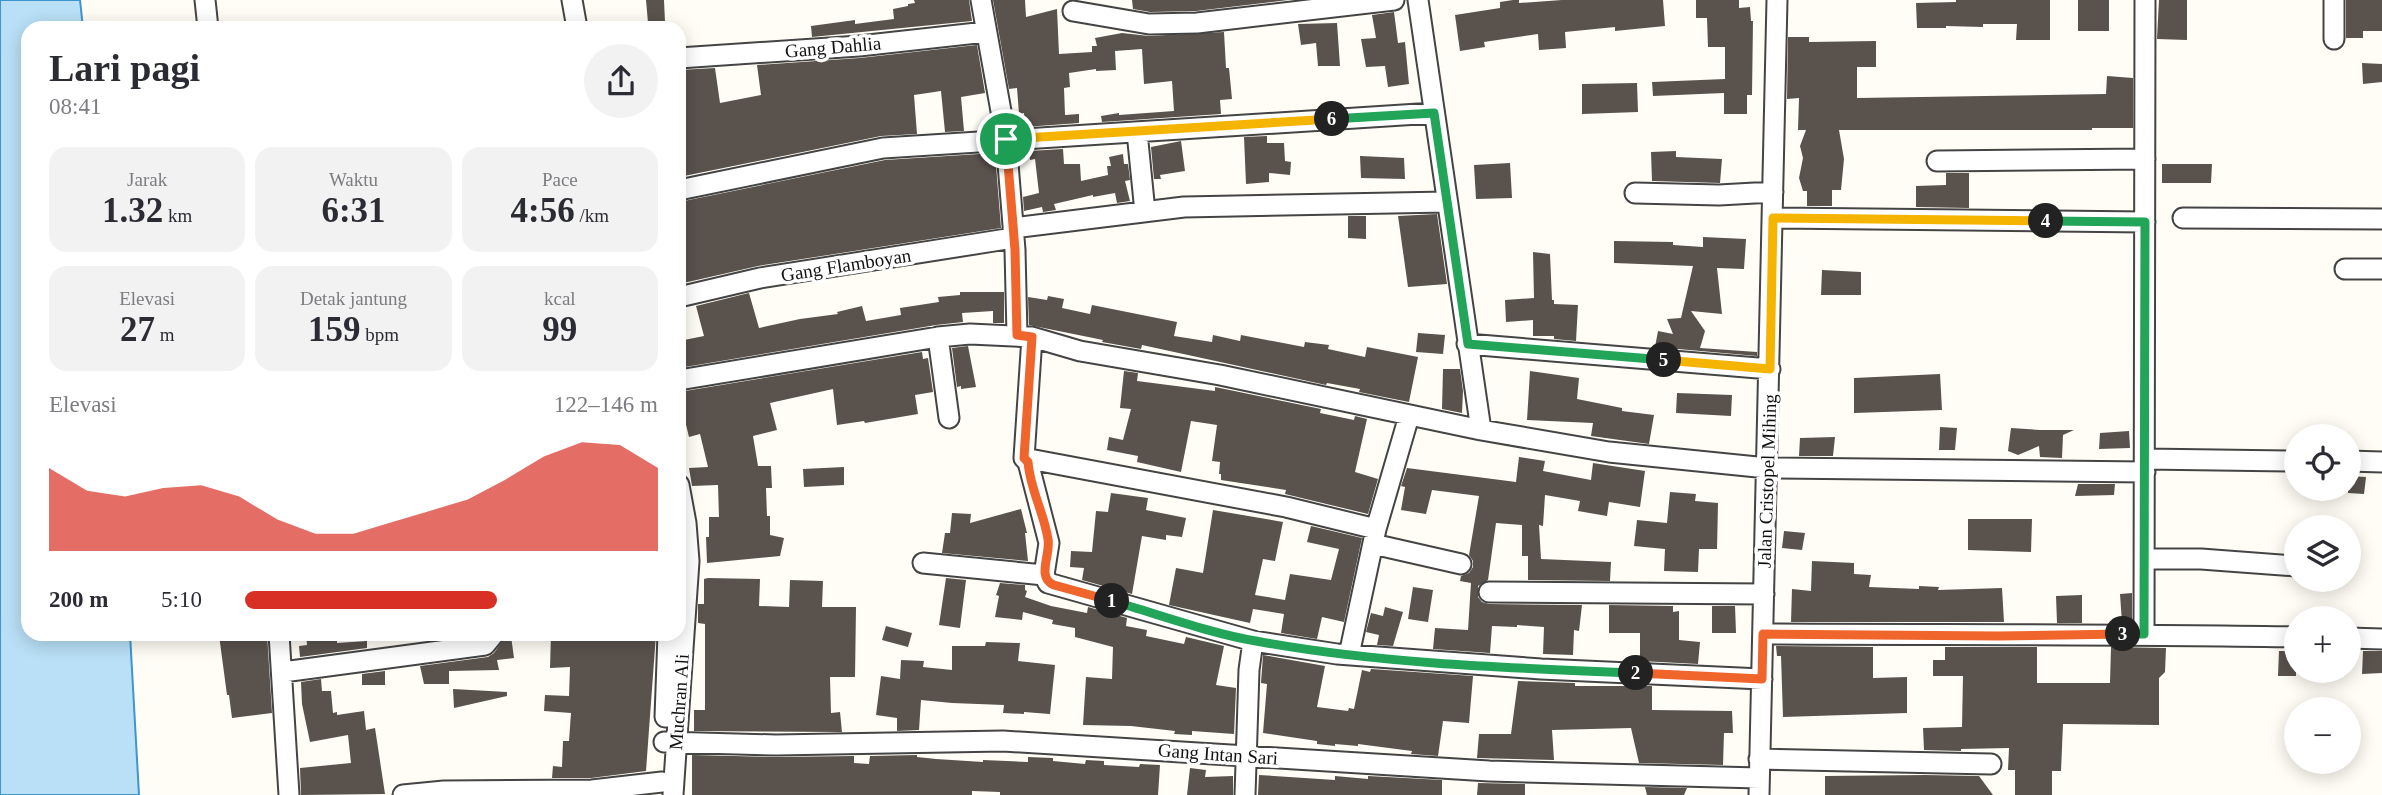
<!DOCTYPE html>
<html lang="id">
<head>
<meta charset="utf-8">
<style>
  body { margin:0; font-family:"Times New Roman",serif; background:#f2f2f3; color:#2b2b33; height:100vh; display:flex; flex-direction:column; font-size:26px; white-space:nowrap }
  * { box-sizing:border-box; margin:0 }
  p { font-size:23px; color:#7c7c81 }
  .icon { flex:none; width:38px; height:38px; fill:none; stroke:currentColor; stroke-width:2; stroke-linecap:round; stroke-linejoin:round }
  .map { position:relative; flex:1; overflow:hidden }
  .panel { position:absolute; left:21px; top:21px; width:665px; height:620px; display:flex; flex-direction:column; background:#fff; border-radius:21px; box-shadow:0 4px 18px #0003 }
  .panel>* { flex:none }
  .tools { position:absolute; left:2284px; top:424px; display:grid; gap:14px }
  .tools a { display:grid; place-items:center; width:77px; height:77px; border-radius:50%; background:#fff; box-shadow:0 4px 18px #0003; font-size:35px }
  .pin { position:absolute; display:grid; place-items:center; width:60px; height:60px; color:#fff; margin:-30px; border:4px solid #fff; border-radius:50%; box-shadow:0 2px 7px #0007 }
  .km { position:absolute; width:35px; height:35px; margin:-18px; border-radius:50%; background:#222; color:#fff; font-size:19px; line-height:35px; text-align:center }
  .round { display:grid; place-items:center; flex:none; width:74px; height:74px; border-radius:37px; background:#f2f2f3 }
  .summary { display:flex; align-items:center; justify-content:space-between; height:119px; padding:0 28px }
  h1 { font-size:38px; font-weight:600; line-height:52px }
  .stats { display:grid; grid-template-columns:repeat(3,1fr); gap:10px; height:119px; padding:7px 28px }
  .stats div { display:grid; align-content:center; border-radius:18px; background:#f2f2f3; text-align:center }
  .stats b { font-size:35px; font-weight:600 }
  .stats small { font-size:19px; font-weight:400 }
  .stats p { font-size:19px }
  .chart { height:196px; padding:14px 28px }
  .chart p { display:flex; justify-content:space-between }
  .chart svg { width:100%; height:126px; margin-top:7px; fill:#d93025; opacity:.7 }
  ul { padding:0 28px; list-style:none; font-size:23px }
  li { display:grid; grid-template-columns:112px 84px 1fr; align-items:center; height:52px }
  li i { height:18px; border-radius:9px; background:#d93025 }
  .map>svg:first-child { display:block }
</style>
</head>
<body>
<div class="map">
<svg width="2382" height="795" viewBox="0 0 2382 795">
  <rect width="100%" height="100%" fill="#fffdf5"/>
  <path fill="#b9e0f7" stroke="#3f96cf" stroke-width="2" d="M0 0H80L83 28H28V634H130L139 795H0Z"/>
  <path fill="#5a524d" d="M646 0H664L665 22 648 23Z
    M914 0H969L972 21 812 37 811 26 855 20V24L894 19 893 9 908 6V4L915 3Z
    M993 0H1025L1026 17 1057 9 1059 54 1092 52V46H1097L1095 38 1122 33 1149 36 1224 32 1226 68H1229L1232 99 1220 100 1221 114 1102 122 1101 116 1119 113V115L1174 111 1172 81 1144 84 1142 49 1115 51 1116 70 1096 71V69L1069 73 1070 87 1064 88 1065 115 1079 114V123L1025 127 1024 113 1019 114 1017 88 1009 89Z
    M1132 0H1288L1196 11 1150 12 1133 9Z
    M1513 0H1519V3L1562 0H1663L1665 26 1615 31V27L1565 32 1566 48 1539 50 1538 34 1484 42 1485 47 1460 51 1455 15 1500 8V2Z
    M1696 0H1739V8L1750 7 1751 21H1753L1752 95H1747V114H1724V93L1653 96 1652 82 1725 79V47H1708L1707 18H1696Z
    M1956 0H2050V40H2016L2017 24H1983V27L1946 26V28H1917L1916 3 1956 2Z
    M2078 0H2109V31H2078Z
    M2159 0H2187V40L2157 39Z
    M2346 0H2382V31H2363V38H2346Z
    M1394 12 1398 43 1405 42 1409 84 1388 87 1385 66 1366 67 1361 39 1376 38 1372 15Z
    M1337 23 1340 66H1318L1316 43 1301 45 1298 24Z
    M1788 37H1809V42L1876 41V67H1857V98L2106 94 2107 76 2133 78V128H2092V130H1839L1844 159 1841 190H1832V206H1807V191H1803L1799 178 1803 158 1800 146 1806 130H1798L1799 98 1787 99Z
    M977 45 985 93 961 97 964 131 945 132 941 91 914 95 917 134 881 136 679 177V70L715 68 720 103 761 95 757 65 860 58Z
    M2362 63 2382 64V82L2363 84Z
    M1637 83 1638 112 1582 114V84Z
    M1267 136V143H1284L1285 161 1291 162 1290 175 1269 173V182L1246 184 1244 137Z
    M1181 141 1185 171 1160 175 1161 179H1154L1151 147Z
    M1063 149 1064 164H1080L1081 181 1108 175 1107 166H1111L1109 157 1123 154 1124 164H1128L1130 180 1125 181 1130 201 1117 203 1115 193 1093 197V195L1054 204 1056 210 1043 212 1042 207 1024 211 1023 197 1039 193 1035 159 1030 160 1029 151Z
    M1676 151V157L1722 159 1720 183 1652 181 1651 152Z
    M995 153 1001 228 758 266 679 284V202L885 160Z
    M1360 156 1404 158 1405 179 1361 178Z
    M1510 163 1512 198 1476 199 1474 165Z
    M2162 164H2212L2211 183H2162Z
    M1946 173H1969V208L1916 207V186L1946 185Z
    M1437 214 1447 284 1408 287 1398 216Z
    M1348 216H1366V239L1348 238Z
    M1703 237 1746 239 1744 269 1717 268 1722 314 1691 311 1705 331 1700 348 1757 352V356L1655 347 1658 331 1673 334 1667 319 1681 318 1693 266 1614 263V241L1673 242V245L1703 247Z
    M1533 252 1550 254 1552 300H1554V304L1578 305 1576 341 1554 339V336H1533V320L1506 322 1505 300 1534 298Z
    M1822 270 1861 272V295H1821Z
    M960 292H1004V323H993V311L962 313 963 322 936 325 679 368V362L683 361 679 341 704 336 696 306 749 293 759 328 800 319 838 314 837 312 862 306 866 321 901 315 900 308 939 302 938 297 960 295Z
    M1048 296 1064 299 1062 308 1090 314 1092 305 1177 322 1174 336 1212 342 1213 335 1240 341 1241 335 1304 347 1305 342 1329 345 1328 349 1365 357 1367 347 1418 357 1409 402 1359 392 1360 389 1327 383 1326 385 1142 345 1141 349 1102 342 1103 340 1029 325 1028 297 1047 300Z
    M1418 333 1445 335 1443 354 1416 352Z
    M968 346 976 387 961 389V386L957 387 952 348Z
    M922 352 923 359 928 358 933 392 915 395 918 414 865 423 864 421 837 425 833 389 770 403 777 430 753 436 758 466H771L772 488H766L767 516H770V535L784 538 780 556 707 563 706 537H709V517H719L718 485 692 486 689 468 708 467 700 434 689 437 681 404H679V392Z
    M1443 369H1460L1463 391 1462 413 1442 409Z
    M1124 371 1138 373 1137 381 1215 391V387L1321 409 1320 413 1354 420 1355 416 1367 419 1355 472 1378 479 1368 514 1285 494 1286 490 1221 480V474H1219L1220 462 1212 461 1217 425 1191 421 1181 472 1137 462 1138 456 1107 450 1109 437 1123 440 1131 409 1120 408Z
    M1530 371 1579 378 1577 399 1622 408V411L1654 415 1649 444 1591 436 1593 423 1527 420Z
    M1940 374 1942 410 1854 413V378Z
    M1677 393 1732 395 1731 416 1676 413Z
    M1940 427 1957 428 1955 450H1939Z
    M2011 428 2040 430H2074L2063 435 2062 458 2040 457 2039 446 2018 455 2008 451Z
    M2129 431 2130 448 2099 449 2100 433Z
    M1835 437 1833 456H1799L1800 438Z
    M1519 457 1545 461 1543 471 1591 480 1593 463 1645 471 1640 507 1609 502 1607 516 1578 511 1580 501 1545 495 1543 526 1539 525 1541 559 1611 562 1610 581 1528 580V556H1522V525L1496 523 1488 580 1478 586V597L1482 602 1489 604 1582 605 1579 631 1574 630 1573 655 1543 654 1544 627 1517 625V627L1492 626 1490 653 1433 649 1435 628 1468 630 1471 583 1460 581 1461 576 1469 573 1473 567V561L1469 555 1479 496 1432 490 1426 514 1401 510 1405 487 1401 486 1407 468 1516 482Z
    M844 467V485L804 487 803 469Z
    M2348 476 2366 477 2364 494 2348 493Z
    M2078 484H2115L2114 495 2075 496Z
    M1670 492 1696 494 1695 501 1718 503 1717 549H1699L1698 572 1664 571 1665 549 1634 546 1637 520 1667 523Z
    M1111 493 1148 498 1146 510 1186 518 1182 537 1166 535V540L1142 536 1132 594 1082 580 1084 568 1070 567 1071 551 1092 552 1096 511 1108 512Z
    M1021 509 1027 533H1025L1028 561 942 553 945 533H950L952 513 971 514 970 523Z
    M1213 510 1283 522 1275 561 1263 559 1255 595 1285 600 1290 574 1331 580 1339 549 1307 542 1311 526 1362 538 1344 622 1322 617 1317 639 1281 633 1284 614 1253 609 1250 623 1169 605 1176 568 1203 573Z
    M1968 519H2032L2031 552 1968 550Z
    M1784 531 1805 533 1802 550 1782 548Z
    M1812 561 1854 563V574L1871 575 1869 587 1919 589V586L1939 587 1938 590 2002 588 2004 622H1791L1792 589 1811 591Z
    M708 578 760 579 759 606 789 607 790 580 823 581 822 607H856L855 677H830L831 713 840 712 842 732 694 731V710H705V624L698 623V604H704V579Z
    M946 578 966 580 960 628 939 625Z
    M1000 583 1025 585V590L1027 591 1025 597 1051 606 1087 613 1088 607 1127 618 1126 626 1147 630 1146 636 1184 644 1186 637 1224 646 1216 685 1236 688 1234 734 1192 731V735L1174 734 1175 731 1131 726 1083 725 1086 677 1112 679 1113 647 1075 637V628L1052 624 1053 620 1023 612 1022 620 995 617 999 596 996 595Z
    M1413 587 1433 590 1428 622 1408 619Z
    M2132 593V623H2122L2120 594Z
    M2082 595V623H2057L2056 596Z
    M1609 605 1673 606V612L1679 611V640L1700 642 1698 664 1640 661V633H1609Z
    M1712 606H1735L1736 633H1712Z
    M1385 607 1403 612 1393 646 1377 645 1379 635 1366 632 1371 613 1383 616Z
    M886 626 912 633 908 647 882 640Z
    M233 634H267L272 713 232 718 229 695H227L219 635Z
    M306 634H337V643L367 641V648L300 657 299 646 307 645Z
    M551 634H583V637L621 638V634H656L646 771 591 778H552L553 766 562 767 563 741H569L571 713 544 711 545 695 569 696 570 667 550 668Z
    M506 636H511L514 658 497 660 499 670 449 671V684H424L420 666 488 657 494 653Z
    M986 642 1020 643 1018 661 1055 665 1050 714 1024 712V714L1003 713 1004 705 952 703 921 700 919 730 897 731V718L876 715 881 676 900 679 901 660 924 661 923 667 952 670V646H985Z
    M1776 646 1873 647V678L1907 677V713L1783 717 1781 656H1777Z
    M1945 647H2037V683H2110L2111 647 2166 648 2165 672 2159 678V725L2063 724 2061 771H2052V795H2015V770H2008L2009 748 1961 749V751L1924 750 1923 728 1962 727 1963 676H1933V660H1945Z
    M2279 651H2296V676H2278Z
    M2363 651H2382V673L2362 674Z
    M1263 655 1325 666 1317 707 1348 711 1349 708 1354 709 1362 670 1370 672 1371 669 1473 676 1469 723 1443 721 1438 756 1411 754 1412 751 1358 744V746L1335 744V746L1317 744V741L1263 733 1267 684 1261 683Z
    M385 671V685H362V674Z
    M321 679 322 691H331L333 713 337 712V715L364 711 366 730 375 728 385 794 301 795 300 768 351 763 348 735 310 742 302 704 301 682Z
    M1518 681 1575 683V686H1652V710L1732 711 1733 733H1724L1723 765 1639 763 1631 728 1552 730 1554 760 1477 758 1479 734H1511Z
    M453 689 507 692V696L454 708Z
    M692 755 776 757 854 756V763L869 764 870 756 917 755V757L936 759 983 762V760L1028 762V757L1053 758V761L1085 764 1086 760 1104 761V765L1139 767 1140 764 1160 765 1158 795H1000V792L972 791V795H692Z
    M1190 768 1206 770 1205 777 1233 776V795H1187Z
    M1259 775 1335 780V776L1368 779V776L1442 780V795H1258Z
    M1925 775 1979 776 1993 795H1825V776Z
    M1478 783 1525 784V795H1477Z
    M1645 787 1687 788 1684 795H1647Z"/>
  <g fill="none" stroke-linecap="round" stroke-linejoin="round">
    <g stroke="#444" stroke-width="23">
      <path id="minor" d="M205 0 208 28
        M572 0 577 28
        M981 0 1006 139 1015 250 1017 335
        M1418 0 1481 430
        M1073 11 1149 24 1197 23 1394 0
        M2334 39V0
        M679 58 859 46 986 32
        M1137 132 1145 212
        M1937 161 2145 159
        M679 190 883 148 1434 113
        M1635 193 1719 195 1773 192
        M1773 218 2145 222
        M2183 218 2382 219
        M1013 228 1184 207 1447 202
        M2345 269H2382
        M679 297 760 278 1013 238
        M938 337 949 418
        M1032 337 1024 458 1028 462 1049 543 1044 575 1048 583 1253 641 1337 654 1541 669 1762 679
        M1467 344 1770 369
        M679 380 938 337 970 334 1032 337 1080 351 1220 375 1481 430 1609 452 1767 468 2145 472
        M1024 458 1286 507 1376 529
        M2145 459 2296 461
        M2348 461 2382 462
        M1373 544 1461 564
        M2145 559H2201L2296 566
        M923 563 1044 575
        M1489 592 1764 594
        M279 634 289 795
        M1763 634C1940 635 2118 634 2296 637
        M2144 634 2145 0
        M2348 638 2382 639
        M1349 655 1376 529 1409 416
        M283 672 485 645 494 634
        M665 717 668 634
        M664 742 776 745 1003 741 1489 771 1759 778
        M1759 759 1991 764
        M403 795 444 791 592 790 662 782
        M673 795 689 561 686 523 679 485
        M1245 795 1249 670 1253 641
        M1759 795 1777 0"/>
    </g>
    <use href="#minor" stroke="#fff" stroke-width="19"/>
  </g>
  <g fill="none" stroke-linecap="round" stroke-linejoin="round">
    <g stroke="#fff" stroke-width="14">
      <path id="split-1" d="M1006 139 1015 250 1017 335 1032 337 1024 458 1028 462C1030 489 1044 513 1048 539 1051 554 1036 578 1054 585L1112 601"/>
    </g>
    <g stroke="#fff" stroke-width="14">
      <path id="split-2" d="M1112 601C1158 614 1209 633 1256 641 1380 664 1510 668 1636 673"/>
    </g>
    <g stroke="#fff" stroke-width="14">
      <path id="split-3" d="M1636 673 1762 679 1763 634 1998 636 2123 634"/>
    </g>
    <g stroke="#fff" stroke-width="14">
      <path id="split-4" d="M2046 221 2145 222 2144 634H2123"/>
    </g>
    <g stroke="#fff" stroke-width="14">
      <path id="split-5" d="M1664 360 1770 369 1773 218 2046 221"/>
    </g>
    <g stroke="#fff" stroke-width="14">
      <path id="split-6" d="M1332 119 1434 113 1468 344 1664 360"/>
    </g>
    <g stroke="#fff" stroke-width="14">
      <path id="split-7" d="M1006 139 1332 119"/>
    </g>
    <use href="#split-1" stroke="#f0652b" stroke-width="9"/>
    <use href="#split-2" stroke="#22a559" stroke-width="9"/>
    <use href="#split-3" stroke="#f0652b" stroke-width="9"/>
    <use href="#split-4" stroke="#22a559" stroke-width="9"/>
    <use href="#split-5" stroke="#f5b400" stroke-width="9"/>
    <use href="#split-6" stroke="#22a559" stroke-width="9"/>
    <use href="#split-7" stroke="#f5b400" stroke-width="9"/>
  </g>
  <g text-anchor="middle" dominant-baseline="central" stroke-width="7" stroke-linejoin="round" paint-order="stroke">
    <g font-size="19" fill="#111" stroke="#fff">
      <text transform="translate(833 47) rotate(-5)">Gang Dahlia</text>
      <text transform="translate(846 265) rotate(-9)">Gang Flamboyan</text>
      <text transform="translate(1767 481) rotate(-88)">Jalan Cristopel Mihing</text>
      <text transform="translate(679 702) rotate(-86)">Muchran Ali</text>
      <text transform="translate(1218 754) rotate(4)">Gang Intan Sari</text>
    </g>
  </g>
</svg>
<div class="tools">
<a><svg class="icon" aria-label="locate" viewBox="0 0 24 24"><circle cx="12" cy="12" r="6"/><path d="M12 2v4M12 18v4M2 12h4M18 12h4"/></svg></a>
<a><svg class="icon" aria-label="layers" viewBox="0 0 24 24"><path d="M12 4l9 5-9 5-9-5zM3 14l9 5 9-5"/></svg></a>
<a>+</a>
<a>−</a>
</div>
<div class="pin" style="left:1006px;top:139px;background:#1e9e55"><svg class="icon" aria-label="arrive" viewBox="0 0 24 24"><path d="M6 21V4h12l-3 4 3 4H6"/></svg></div>
<b class="km" style="left:1112px;top:601px">1</b>
<b class="km" style="left:1636px;top:673px">2</b>
<b class="km" style="left:2123px;top:634px">3</b>
<b class="km" style="left:2046px;top:221px">4</b>
<b class="km" style="left:1664px;top:360px">5</b>
<b class="km" style="left:1332px;top:119px">6</b>
<section class="panel">
<div class="summary"><div><h1>Lari pagi</h1><p>08:41</p></div><a class="round"><svg class="icon" aria-label="share" viewBox="0 0 24 24"><path d="M12 15V3M7 8l5-5 5 5M5 13v7h14v-7"/></svg></a></div>
<div class="stats">
<div><p>Jarak</p><b>1.32<small> km</small></b></div>
<div><p>Waktu</p><b>6:31</b></div>
<div><p>Pace</p><b>4:56<small> /km</small></b></div>
</div>
<div class="stats">
<div><p>Elevasi</p><b>27<small> m</small></b></div>
<div><p>Detak jantung</p><b>159<small> bpm</small></b></div>
<div><p>kcal</p><b>99</b></div>
</div>
<div class="chart"><p><span>Elevasi</span>122–146 m</p>
<svg viewBox="0 0 160 44" preserveAspectRatio="none"><path d="M0 44V15L10 23L20 25L30 22L40 21L50 25L60 33L70 38L80 38L90 34L100 30L110 26L120 19L130 11L140 6L150 7L160 15V44z"/></svg>
</div>
<ul>
<li><b>200 m</b>5:10<i style="width:61%"></i></li>
</ul>
</section>
</div>
</body>
</html>
